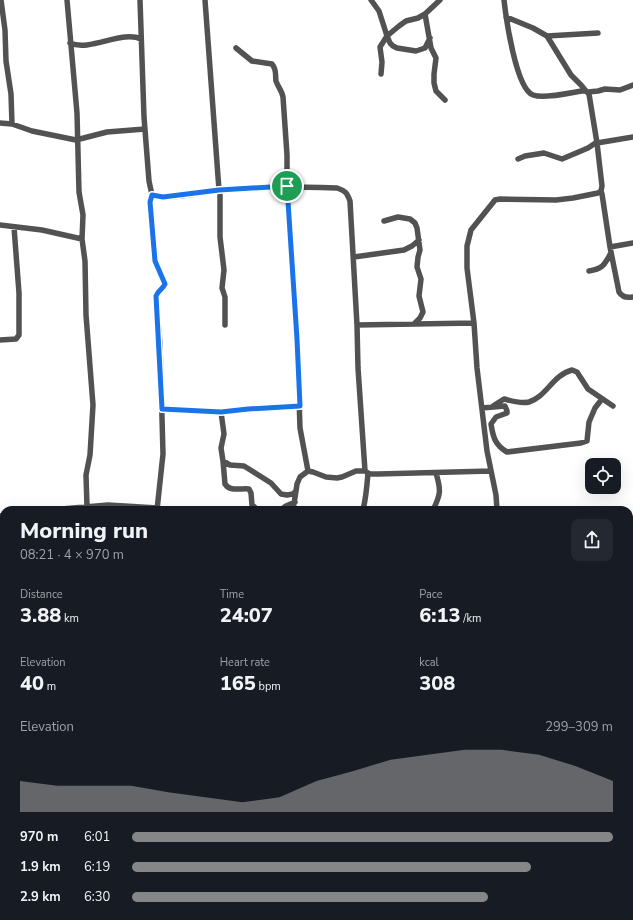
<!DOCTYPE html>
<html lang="en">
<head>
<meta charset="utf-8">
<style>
  body { margin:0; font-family:"Nunito Sans",sans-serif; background:#242831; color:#f1f3f6; height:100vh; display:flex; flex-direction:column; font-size:15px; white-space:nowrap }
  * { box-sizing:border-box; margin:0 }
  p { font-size:13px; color:#9ea1a6 }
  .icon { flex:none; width:22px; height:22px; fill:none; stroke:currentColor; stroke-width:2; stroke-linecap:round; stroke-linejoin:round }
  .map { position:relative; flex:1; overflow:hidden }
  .drawer { position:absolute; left:0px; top:506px; width:633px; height:414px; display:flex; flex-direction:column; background:#171b24; border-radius:12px 12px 0 0; box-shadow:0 4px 16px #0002 }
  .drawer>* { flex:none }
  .controls { position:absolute; left:585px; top:458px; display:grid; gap:8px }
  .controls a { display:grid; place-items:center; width:36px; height:36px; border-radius:8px; background:#171b24; box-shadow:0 4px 16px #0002; font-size:20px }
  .pin { position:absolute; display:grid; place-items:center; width:34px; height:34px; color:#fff; margin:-17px; border:2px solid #fff; border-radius:50%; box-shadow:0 1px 4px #0007 }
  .round { display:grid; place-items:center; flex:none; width:42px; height:42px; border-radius:8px; background:#242831 }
  .head { display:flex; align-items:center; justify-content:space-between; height:68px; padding:0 20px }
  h1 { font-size:22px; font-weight:800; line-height:30px }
  .stats { display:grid; grid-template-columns:repeat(3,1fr); gap:6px; height:68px; padding:4px 20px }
  .stats div { display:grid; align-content:center }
  .stats b { font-size:20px; font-weight:800 }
  .stats small { font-size:11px; font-weight:400 }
  .stats p { font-size:11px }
  .chart { height:112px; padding:8px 20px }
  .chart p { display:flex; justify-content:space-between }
  .chart svg { width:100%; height:72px; margin-top:4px; fill:#858687; opacity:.7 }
  ul { padding:0 20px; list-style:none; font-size:13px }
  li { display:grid; grid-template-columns:64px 48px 1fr; align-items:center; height:30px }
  li i { height:10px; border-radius:5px; background:#858687 }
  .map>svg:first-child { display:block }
</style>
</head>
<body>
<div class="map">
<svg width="633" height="920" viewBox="0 0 633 920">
  <rect width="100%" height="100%" fill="#fff"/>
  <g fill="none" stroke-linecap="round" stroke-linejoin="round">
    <path stroke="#525252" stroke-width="5.5" d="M1 0 5 30 6 61 11 94 12 124
      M67 0 77 113 79 192 83 215 82 239 85 261 86 315 93 405 90 455 86 475 87 507
      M140 0 144 117 149 181 152 195C168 201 201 192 219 190 258 186 298 187 337 188 346 191 347 193 350 201L357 325 358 368 365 471 370 474H378L491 471
      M205 0 219 190
      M371 0 379 11 387 36 390 43 393 46 397 48 416 51 425 48 430 38
      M425 14 431 48 436 58 434 74V83L436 91 445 100
      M506 17 533 28 547 36 571 75 581 85 586 91
      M547 36 598 33
      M70 43C90 52 122 30 141 39
      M236 48 252 61 272 64C277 70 275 74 276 81 278 87 282 91 283 97L287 155V186L297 339 300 428 308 471
      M381 74 382 62 380 47 387 36 399 26 406 21 418 18 425 14 440 0
      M588 92 598 91 605 89 620 90 633 85
      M0 123 12 124 32 131 76 140 107 132 145 129
      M597 143 633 137
      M518 159 525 156 544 153 562 159 588 148 597 142
      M220 190V237L224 270 222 288 225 297V325
      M601 191 602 194 610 247 619 292C622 297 627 298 633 297
      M152 195 150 202 155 261 165 284C164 289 158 290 156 296L160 344 163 454 157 510
      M384 221 398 217 410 219 415 223 417 228 420 250 418 257 417 267 421 279 419 296 423 312 420 318 414 324
      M0 225 42 230 82 239
      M610 247 633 243
      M354 257 404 250 412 246 419 240
      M589 271C603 269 604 265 611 253
      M357 325 474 323
      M0 340 16 339 19 335V293L14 227
      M493 406 504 399C512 401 521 404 529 402 546 397 553 375 572 370L577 372 588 389 613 406
      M482 408 505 406 507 411V413L496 417 491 424C493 437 495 445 507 452L581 443 587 441 589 422 595 408 602 399
      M162 409 221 412 248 409 300 406
      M221 412 224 434 221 448 223 461 230 465 244 466 271 483 281 494 287 495 293 494 296 491 297 484 300 477 308 471 313 472 326 477 337 478 342 477 356 471H365
      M223 461 225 484C230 492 241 488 249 489L251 493 252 505 258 510
      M50 510 108 505 157 508
      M281 510 286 506 295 502
      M293 510 296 491
      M363 510C366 498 367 486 368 473
      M433 510C441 494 441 490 436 473
      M497 510 496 495 487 451 477 368 474 323 467 268V246L471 230 495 200 500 199 556 200 573 198 598 193 601 191 602 186 597 143 589 94 586 91H582C569 93 544 99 533 95 516 89 506 18 504 0
      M0 516 4 515
      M0 631H4
      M629 695 633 694
      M629 698 633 702
      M0 730 4 755
      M629 766H633
      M25 916V920
      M189 916V920
      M536 916V920"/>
  </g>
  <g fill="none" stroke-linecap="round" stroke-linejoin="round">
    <g stroke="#fff" stroke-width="8">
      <path id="route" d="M287 186 297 339 300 406 248 409 221 412 162 409 156 296C158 290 163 289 165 284L155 261 150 202 152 195 163 197 219 190Z"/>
    </g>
    <use href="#route" stroke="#1a73e8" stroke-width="5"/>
  </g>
</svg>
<div class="controls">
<a><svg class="icon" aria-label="locate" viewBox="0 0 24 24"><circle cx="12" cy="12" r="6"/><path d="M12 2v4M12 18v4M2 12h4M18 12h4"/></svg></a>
</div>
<div class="pin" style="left:287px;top:186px;background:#1e9e55"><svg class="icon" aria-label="arrive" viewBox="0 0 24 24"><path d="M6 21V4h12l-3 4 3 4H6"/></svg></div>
<section class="drawer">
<div class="head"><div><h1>Morning run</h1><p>08:21 · 4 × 970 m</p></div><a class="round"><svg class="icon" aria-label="share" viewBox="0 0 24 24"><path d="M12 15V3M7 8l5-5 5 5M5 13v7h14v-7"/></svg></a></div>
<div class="stats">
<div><p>Distance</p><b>3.88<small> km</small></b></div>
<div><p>Time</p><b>24:07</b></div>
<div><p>Pace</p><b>6:13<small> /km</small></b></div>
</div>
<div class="stats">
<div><p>Elevation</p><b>40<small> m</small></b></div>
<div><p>Heart rate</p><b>165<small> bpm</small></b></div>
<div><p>kcal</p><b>308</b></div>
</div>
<div class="chart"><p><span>Elevation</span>299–309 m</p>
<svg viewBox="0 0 160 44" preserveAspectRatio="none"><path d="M0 44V25L10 28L20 28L30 28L40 32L50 35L60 38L70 35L80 25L90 19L100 12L110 9L120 6L130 6L140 9L150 16L160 25V44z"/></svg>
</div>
<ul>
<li><b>970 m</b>6:01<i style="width:100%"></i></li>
<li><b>1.9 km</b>6:19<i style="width:83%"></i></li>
<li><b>2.9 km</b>6:30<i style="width:74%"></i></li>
</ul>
</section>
</div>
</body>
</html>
